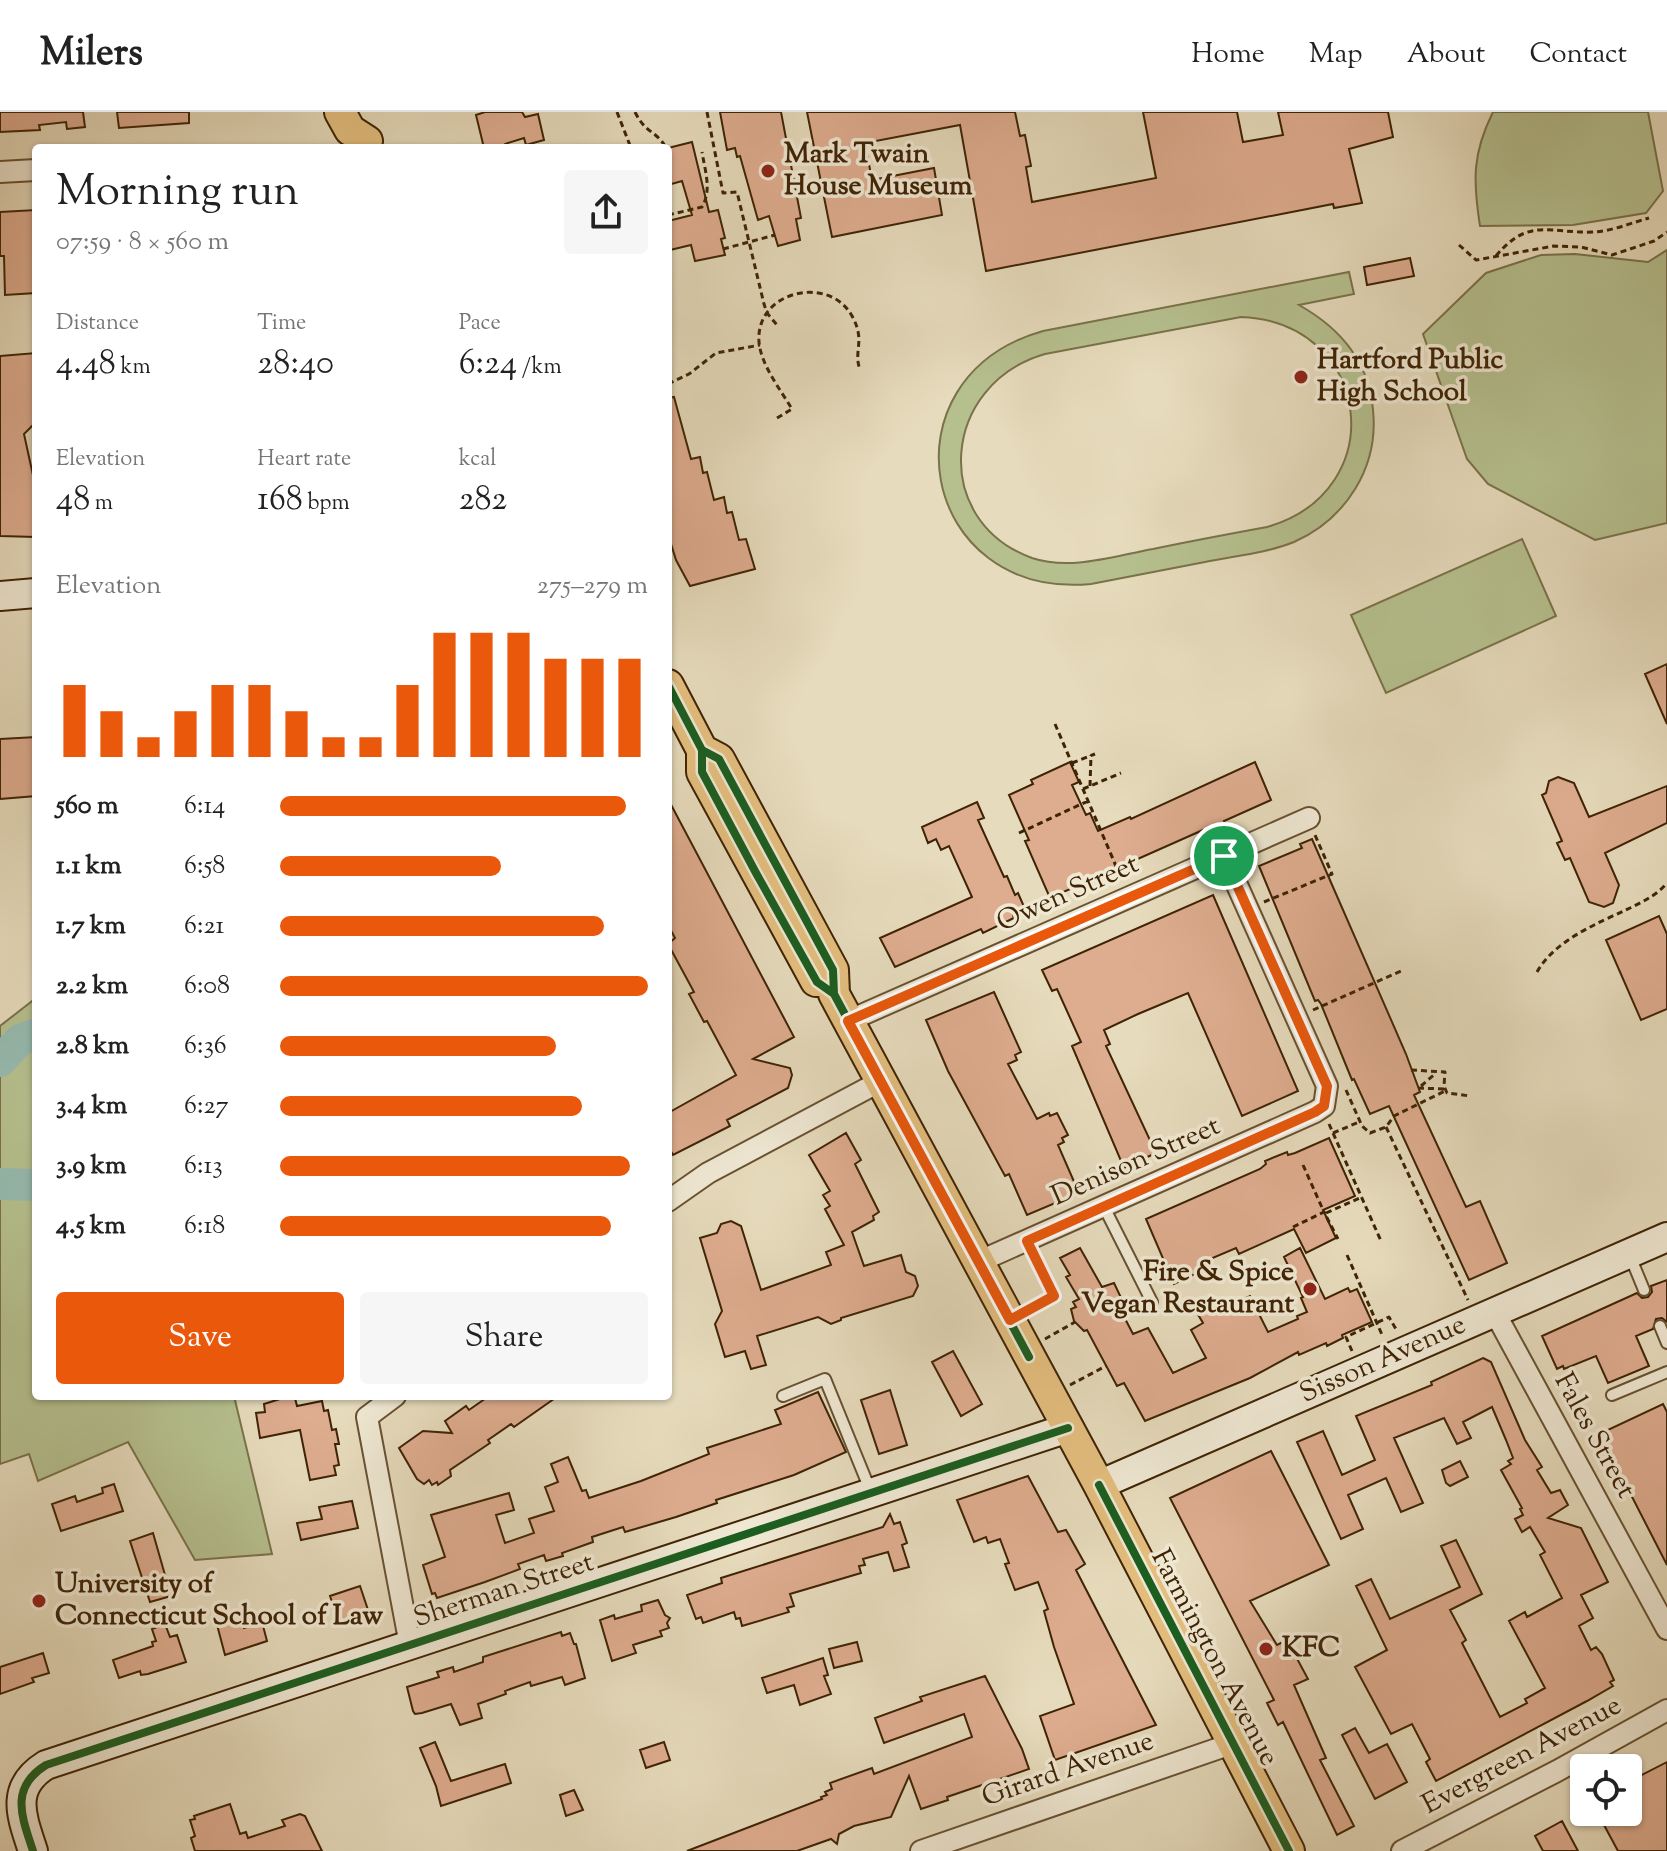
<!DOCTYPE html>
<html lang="en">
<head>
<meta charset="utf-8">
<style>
  body { margin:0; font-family:"Sorts Mill Goudy",serif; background:#f6f6f6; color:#222; height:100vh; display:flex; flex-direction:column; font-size:30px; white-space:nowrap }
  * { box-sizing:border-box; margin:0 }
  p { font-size:26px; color:#767676 }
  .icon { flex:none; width:44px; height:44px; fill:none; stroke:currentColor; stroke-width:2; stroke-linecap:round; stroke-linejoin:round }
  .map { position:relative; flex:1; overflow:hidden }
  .sheet { position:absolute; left:32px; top:32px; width:640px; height:1256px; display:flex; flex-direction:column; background:#fff; border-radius:8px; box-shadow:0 2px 6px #0004 }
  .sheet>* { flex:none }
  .controls { position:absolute; left:1570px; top:1642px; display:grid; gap:16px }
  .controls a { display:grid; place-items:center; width:72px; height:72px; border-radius:8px; background:#fff; box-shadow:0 2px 6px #0004; font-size:40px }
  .pin { position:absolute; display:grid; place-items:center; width:68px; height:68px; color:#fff; margin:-34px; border:4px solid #fff; border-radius:50%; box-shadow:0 2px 8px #0007 }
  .round { display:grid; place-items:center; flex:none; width:84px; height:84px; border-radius:8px; background:#f6f6f6 }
  .summary { display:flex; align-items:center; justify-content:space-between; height:136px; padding:0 24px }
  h1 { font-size:44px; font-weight:600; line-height:60px }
  .metrics { display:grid; grid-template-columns:repeat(3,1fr); gap:12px; height:136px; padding:8px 24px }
  .metrics div { display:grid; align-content:center }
  .metrics b { font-size:34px; font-weight:600 }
  .metrics small { font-size:22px; font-weight:400 }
  .metrics p { font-size:22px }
  .chart { height:224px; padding:16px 24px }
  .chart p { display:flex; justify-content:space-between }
  .chart svg { width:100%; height:144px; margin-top:8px; stroke:#ea580c; stroke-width:6 }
  .cta { display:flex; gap:16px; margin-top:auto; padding:16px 24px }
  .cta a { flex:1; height:92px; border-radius:8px; background:#ea580c; color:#fff; font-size:32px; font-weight:600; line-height:92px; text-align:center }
  .cta a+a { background:#f6f6f6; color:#222 }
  ul { padding:0 24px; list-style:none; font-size:26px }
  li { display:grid; grid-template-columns:128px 96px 1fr; align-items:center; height:60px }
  li i { height:20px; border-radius:10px; background:#ea580c }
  header { display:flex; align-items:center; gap:48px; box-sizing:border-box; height:112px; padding:0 40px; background:#fff; border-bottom:2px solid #e0e0e0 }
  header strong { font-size:38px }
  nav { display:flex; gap:44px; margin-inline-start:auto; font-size:28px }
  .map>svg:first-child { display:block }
</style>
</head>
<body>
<header>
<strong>Milers</strong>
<nav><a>Home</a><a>Map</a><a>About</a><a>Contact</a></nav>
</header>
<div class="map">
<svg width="1667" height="1739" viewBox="0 0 1667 1739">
  <rect width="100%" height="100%" fill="#e6dbbc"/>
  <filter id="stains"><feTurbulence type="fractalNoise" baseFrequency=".0025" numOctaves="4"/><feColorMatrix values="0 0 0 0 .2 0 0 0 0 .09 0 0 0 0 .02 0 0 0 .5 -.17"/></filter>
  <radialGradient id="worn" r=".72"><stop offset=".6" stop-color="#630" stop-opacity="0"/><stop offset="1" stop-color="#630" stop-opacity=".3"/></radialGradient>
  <path fill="#b6c08f" stroke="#7a724a" stroke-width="2" fill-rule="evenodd" d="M1493 0H1648L1663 79 1646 101 1573 113 1480 114C1473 69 1472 42 1493 0Z
    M1667 138V411L1595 428 1488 372 1467 347 1423 222 1486 161 1541 143 1575 142 1648 150Z
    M1349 160 1354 182 1299 193C1340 216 1369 250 1373 298 1379 355 1346 407 1294 430 1267 441 1234 444 1205 450 1167 457 1129 465 1091 472 920 488 878 266 1043 219ZM1241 205C1372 210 1393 379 1267 415 1229 422 1191 429 1153 437 1114 444 1071 459 1032 446 930 409 941 272 1045 242Z
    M1522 427 1556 504 1386 581 1351 503Z
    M36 886V1284H234L272 1442 195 1448 128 1330 38 1369 29 1342 0 1352V914Z"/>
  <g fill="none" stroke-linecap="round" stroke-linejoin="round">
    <path stroke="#96bbb0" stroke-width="32" d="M0 949 20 928 36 922
      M0 1072 36 1073"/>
  </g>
  <path fill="#deac8f" stroke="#3e2304" stroke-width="2" d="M0 0H83L85 15 67 17 66 10 39 13 40 18 0 20Z
    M117 0H189V11L119 16Z
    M485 0H522L525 5 538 2 544 28 526 33 524 26 505 32 503 36H484L476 3Z
    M720 0H781L801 106 796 107 800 128 778 134 769 104 758 108 740 44 737 45 735 36 727 38Z
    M807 0H1015L1020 24 1025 23 1031 54 1026 55 1032 90 1156 66 1143 0H1237L1243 30 1283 23 1278 0H1388L1393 25 1349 37 1362 91 1334 96 1333 92 986 159 960 13 865 31 872 68 934 56 942 103 832 125Z
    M692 30 709 100 718 98 725 126 721 127 725 143 695 149 691 133 670 138 668 130V109L692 103 682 69 668 73V36Z
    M36 98V181L5 183 4 144H0V100Z
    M1410 146 1414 164 1367 173 1364 155Z
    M36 241V310L24 322 36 377V425L0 424V244Z
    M674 285 691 347 700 345 703 361 707 360 714 388 724 385 727 401 732 400 739 428 746 427 755 457 690 474 676 448 671 432 668 433V286Z
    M1667 552V612L1645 562Z
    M36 625V684L0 687V627Z
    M1070 650 1079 670 1072 673 1086 703 1090 701 1098 719 1130 705 1131 707 1255 650 1271 688 1224 709 1226 713 1204 722 1203 718 1050 786 1025 729 1029 728 1009 683 1033 672 1031 668Z
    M1558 665 1574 671 1589 705 1667 674V711L1605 741 1619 773 1613 791 1604 795 1589 790 1570 746 1565 748 1557 731 1562 729 1542 683 1546 681 1549 669Z
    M668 687 794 925 753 947 790 956 792 963 788 976 727 1008 730 1014 673 1043 668 1034V1001L736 963 707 909 704 910 689 882 694 880 668 832 675 826 668 813Z
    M977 690 984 706 978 708 1004 765 1007 764 1015 783 1018 781 1025 797 1013 803 1014 806 983 821 981 817 895 855 880 826 972 785 949 734 941 738 936 727 928 731 922 715Z
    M1312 727 1406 942 1420 980 1414 983 1466 1095 1480 1089 1507 1151 1469 1168 1389 994 1370 1002 1354 967 1352 968 1321 892 1318 888 1315 889 1259 754 1302 736 1300 732Z
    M1213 783 1298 979 1242 1004 1188 881 1138 902 1104 918 1110 932 1106 934 1156 1041 1124 1056 1072 934 1081 930 1057 877 1052 879 1042 858Z
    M1659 804 1667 822V897L1641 908 1606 828Z
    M994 880 1021 940 1015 943 1017 948 1008 952 1037 1007 1049 1001 1050 1004 1057 1001 1068 1023 1062 1026 1064 1030 1058 1033 1079 1081 1027 1103 1009 1062 1005 1064 948 959 926 908Z
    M846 1021 861 1048 855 1052 879 1100 873 1104 874 1108 852 1120 864 1154 901 1143 906 1160 915 1164 918 1174 913 1184 841 1206V1208L831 1212 818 1205 757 1224 766 1253 751 1257 745 1239 725 1245 715 1212 722 1199 700 1126 717 1121 721 1112 731 1109 741 1114 761 1178 831 1153 826 1140 844 1133 825 1097 830 1094 823 1083 830 1079 809 1043Z
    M1329 1026 1355 1084 1323 1098 1336 1126 1306 1141 1294 1117 1239 1142 1236 1136 1203 1150 1206 1157 1174 1172 1146 1107 1260 1057 1266 1052 1265 1049 1287 1040 1288 1043 1295 1041Z
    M1080 1136 1102 1175 1114 1171 1125 1194 1120 1197 1133 1222 1148 1216 1173 1261 1206 1246 1191 1218 1203 1211 1193 1194 1212 1183 1220 1199 1250 1184 1268 1220 1298 1207 1297 1204 1307 1200 1301 1186 1303 1185 1284 1145 1300 1136 1325 1187 1348 1176 1350 1180 1357 1177 1372 1210 1342 1223 1343 1226 1327 1234 1326 1231 1299 1243 1298 1240 1250 1266 1145 1309 1124 1271 1117 1274 1087 1218 1084 1219 1074 1209 1071 1197 1076 1195 1073 1190 1079 1187 1066 1165 1070 1163 1060 1146Z
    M1667 1168V1210L1662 1206 1656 1207 1653 1217 1636 1224 1649 1254 1608 1271 1596 1244 1564 1257 1563 1254 1557 1257 1542 1224 1637 1181 1642 1186 1648 1185 1652 1180 1651 1174Z
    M953 1239 982 1292 961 1304 932 1250Z
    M1483 1246 1491 1250 1525 1328 1542 1355 1537 1358 1551 1381 1560 1378 1568 1393 1548 1406 1581 1416 1608 1470 1581 1483 1593 1506 1579 1514 1591 1538 1596 1535 1602 1542 1614 1568 1610 1570 1613 1574 1587 1589 1436 1669 1426 1650 1430 1647 1412 1612 1391 1622 1355 1555 1387 1538 1356 1474 1371 1467 1390 1507 1460 1475 1441 1434 1456 1428 1482 1482 1450 1498 1466 1528 1462 1531 1500 1605 1527 1591 1525 1587 1545 1576 1509 1509 1525 1500 1527 1505 1562 1486 1540 1443 1545 1440 1530 1415 1522 1420 1515 1407 1523 1403 1520 1397 1522 1396 1501 1358 1511 1352 1508 1349 1513 1346 1506 1328 1492 1295 1463 1310 1471 1326 1457 1332 1444 1306 1394 1326 1423 1391 1401 1400 1386 1366 1348 1383 1363 1417 1341 1427 1297 1330 1323 1319 1342 1363 1375 1348 1356 1304 1432 1273 1431 1270Z
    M890 1278 907 1333 879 1342 861 1288Z
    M818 1280 846 1340 794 1363 716 1388 717 1391 676 1405 625 1420 623 1415 592 1425 593 1430 562 1441 563 1444 546 1449 544 1443 518 1452 520 1457 485 1470 437 1486 435 1481 432 1482 423 1453 445 1445 431 1403 509 1381 514 1398 496 1403 505 1431 534 1421 529 1407 554 1399 545 1375 558 1370 551 1352 568 1345 582 1379 586 1378 589 1386 641 1369 709 1342 707 1336 781 1312 775 1298Z
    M489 1284H558L514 1315 511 1312 488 1328 490 1331 450 1358 451 1364 438 1373 437 1370 432 1373 429 1368 424 1372 417 1367 399 1336 423 1319 452 1321 445 1309 466 1294 469 1298Z
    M283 1286H295L297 1294 322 1289 324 1299 328 1298 332 1318 336 1317 339 1332H335L339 1353 334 1354 336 1363 310 1368 300 1318 260 1326 256 1301 265 1300 264 1292Z
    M1663 1292 1667 1300V1453L1608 1338 1600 1335 1597 1323Z
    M1271 1339 1329 1453 1250 1489 1277 1533 1287 1528 1308 1567 1294 1573 1326 1646 1320 1648 1354 1714 1337 1723 1283 1610 1278 1613 1267 1591 1274 1588 1170 1386Z
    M1460 1349 1468 1365 1450 1374 1446 1371 1442 1358Z
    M1028 1364 1058 1420 1066 1418 1085 1452 1076 1458 1156 1613 1055 1648 1040 1604 1074 1592 1054 1535 1044 1499 1048 1497 1038 1470 1015 1478 1005 1452 1009 1451 1000 1427 988 1431 986 1425 974 1430 957 1388Z
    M114 1372 123 1399 61 1419 52 1392 75 1384 77 1390 103 1381 102 1376Z
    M352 1389 358 1416 301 1428 297 1411 322 1407 319 1395Z
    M890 1402 894 1412 900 1410 907 1431 902 1433 909 1455 894 1459 888 1440 863 1447 865 1453 859 1454 861 1461 790 1482 794 1494 787 1496 789 1500 742 1514 740 1506 736 1507 734 1500 703 1511 701 1505 696 1507 687 1483 722 1471 721 1466 883 1415Z
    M153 1421 171 1484 150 1490 130 1429Z
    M360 1474 369 1501 358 1505 359 1510 346 1514 336 1502 330 1484Z
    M658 1488 665 1503 670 1506 667 1511 669 1516 660 1519 662 1524 633 1533 636 1541 612 1549 600 1508 614 1503 615 1507 642 1499 641 1493Z
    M239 1501 244 1516 262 1510 267 1529 225 1543 216 1509Z
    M165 1512 170 1525 177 1523 186 1550 148 1562 141 1563 140 1559 119 1566 113 1548 153 1534 152 1530 156 1529 152 1517Z
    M561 1520 562 1524 570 1521 574 1532H576L585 1566 565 1573 562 1565 531 1574 530 1570 505 1579 506 1582 478 1592 482 1606 460 1613 451 1592 422 1601 415 1602 413 1599 407 1575 439 1565 437 1560 453 1555 454 1560 483 1550V1545Z
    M857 1530 862 1549 834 1556 829 1537Z
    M43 1541 49 1561 32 1566 34 1570 0 1582V1555Z
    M823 1546 828 1563 824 1564 831 1582 800 1593 794 1573 767 1581 762 1566Z
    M985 1564 1022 1637 1029 1657 947 1685 948 1688 921 1697 909 1664 891 1705 854 1714 839 1722 837 1732 831 1727 797 1739H687L822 1687 821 1685 827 1683 825 1680 832 1677 830 1671 872 1656 874 1662 972 1625 964 1602 884 1631 875 1606 922 1589 920 1585Z
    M1355 1616 1369 1641 1387 1632 1407 1670 1375 1687 1342 1623Z
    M435 1630 451 1669 505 1652 511 1671 441 1694 436 1674 420 1636Z
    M664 1630 670 1648 646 1656 640 1638Z
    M1667 1650V1739H1618L1597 1700H1628V1670Z
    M574 1678 583 1698 566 1704 560 1683Z
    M230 1692 240 1722 246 1720 248 1726 285 1714 282 1708 300 1702 305 1704 322 1739H195L191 1726 195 1724 190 1708 195 1707 194 1704Z
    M1562 1709 1578 1739H1543L1535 1724Z"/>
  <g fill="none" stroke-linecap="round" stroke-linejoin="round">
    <g stroke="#685132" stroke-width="14">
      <path id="lane" d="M1104 1095 1152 1190
        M1630 1144 1644 1178
        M1011 1207 1054 1184 1027 1129
        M1660 1214 1667 1231
        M1612 1283 1667 1260
        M783 1284 825 1267 871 1380"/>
    </g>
    <g stroke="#685132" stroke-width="24">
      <path id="street" d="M0 60 36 58
        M848 909 1309 706
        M668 1089 708 1061 881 969
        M978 1150 1315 1000 1324 994 1327 974 1224 744
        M1494 1199 1667 1517
        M395 1284 367 1305 410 1533
        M921 1739 1234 1631
        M1402 1739 1557 1659 1667 1598"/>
    </g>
    <g stroke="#3e2304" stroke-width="32">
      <path id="secondary" d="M0 484 36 481
        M1099 1373 1667 1125
        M33 1739C22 1705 9 1676 46 1653L1068 1316"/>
    </g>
    <g stroke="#3e2304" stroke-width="34">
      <path id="primary" d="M340 0 350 18 367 29
        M668 573 702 638V660L816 869
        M702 638 719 647 833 858 834 882 1099 1373 1289 1739"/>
    </g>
    <path stroke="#3e2304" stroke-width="3" stroke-dasharray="6 4" stroke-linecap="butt" d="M617 0 631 36
      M635 0C646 22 655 18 665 34
      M707 0 723 81 737 80 764 192 767 201 777 213
      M668 103 702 95C712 78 705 59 702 40
      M1459 133 1476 148 1554 134 1581 135 1612 143 1654 129 1667 120
      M723 137 775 123
      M1496 144C1529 104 1551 122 1594 120 1612 119 1631 111 1649 106
      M668 272 689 262 716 241 760 233
      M777 306 792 297C780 277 761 253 759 230 755 179 829 162 852 204 866 229 853 238 860 258
      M1055 612 1122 768
      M1072 651 1095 642
      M1090 674 1091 643
      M1083 677 1121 661
      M1019 721 1088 689
      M1264 790 1332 762 1315 723
      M1537 860C1555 828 1598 811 1630 796 1644 789 1657 783 1667 771
      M1313 898 1401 859
      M1411 958 1445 960 1444 974 1447 981 1470 984
      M1421 974 1436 961
      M1418 976 1444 977
      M1346 978 1362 1014 1370 1021 1386 1015 1394 1004 1445 979
      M1329 1012 1381 1129
      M1386 1015 1468 1188
      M1333 1021 1359 1010
      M1303 1053 1324 1100
      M1326 1101 1362 1085
      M1293 1115 1324 1100 1338 1127
      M1347 1143 1383 1225
      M1045 1227 1075 1210
      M1352 1239 1346 1225 1389 1205 1397 1219
      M1070 1273 1106 1254"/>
    <use href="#lane" stroke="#efe8d3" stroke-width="10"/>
    <use href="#street" stroke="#efe8d3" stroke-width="20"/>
    <use href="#secondary" stroke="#efe8d3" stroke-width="28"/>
    <use href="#primary" stroke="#e3be7e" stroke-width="30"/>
    <g stroke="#efe8d3" stroke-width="13">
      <path id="cycleway" d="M668 573 702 638V660L756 761 817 870 834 882
        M702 638 719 647 833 858 834 882 1029 1245
        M1099 1373 1289 1739
        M33 1739C22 1705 9 1676 46 1653L1068 1316"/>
    </g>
    <use href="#cycleway" stroke="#1b5e20" stroke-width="8"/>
  </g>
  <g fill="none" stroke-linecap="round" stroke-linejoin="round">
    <g stroke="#fff" stroke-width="16">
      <path id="route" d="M1224 744 1327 974 1324 994 1315 1000 1027 1129 1054 1184 1010 1208 848 909Z"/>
    </g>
    <use href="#route" stroke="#ea580c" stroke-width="10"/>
  </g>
  <g fill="#8f2418" stroke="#efe8d3" stroke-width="3">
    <circle cx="768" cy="59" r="8"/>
    <circle cx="1301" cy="265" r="8"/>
    <circle cx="1310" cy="1177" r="8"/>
    <circle cx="39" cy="1489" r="8"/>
    <circle cx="1266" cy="1537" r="8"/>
  </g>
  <g text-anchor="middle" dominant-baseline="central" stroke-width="7" stroke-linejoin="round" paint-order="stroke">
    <g font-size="28" font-weight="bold" fill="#3e2304" stroke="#efe8d3" text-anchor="start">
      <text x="784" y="43">Mark Twain<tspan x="784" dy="32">House Museum</tspan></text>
      <text x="1317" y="249">Hartford Public<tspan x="1317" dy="32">High School</tspan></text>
      <text x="1294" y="1161" text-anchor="end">Fire &amp; Spice<tspan x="1294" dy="32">Vegan Restaurant</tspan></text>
      <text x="55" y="1473">University of<tspan x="55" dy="32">Connecticut School of Law</tspan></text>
      <text x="1282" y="1537">KFC</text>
    </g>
    <g font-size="28" fill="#3e2304" stroke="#efe8d3">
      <text transform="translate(1068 782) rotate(-24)">Owen Street</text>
      <text transform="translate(1136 1050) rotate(-24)">Denison Street</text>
      <text transform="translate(1383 1248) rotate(-24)">Sisson Avenue</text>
      <text transform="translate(1594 1324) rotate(61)">Fales Street</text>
      <text transform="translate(504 1479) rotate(-18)">Sherman Street</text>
      <text transform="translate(1214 1546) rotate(62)">Farmington Avenue</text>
      <text transform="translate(1522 1644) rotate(-28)">Evergreen Avenue</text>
      <text transform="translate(1068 1658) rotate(-19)">Girard Avenue</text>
    </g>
  </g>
  <rect width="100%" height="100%" filter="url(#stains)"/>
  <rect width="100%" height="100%" fill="url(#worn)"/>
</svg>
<div class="controls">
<a><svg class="icon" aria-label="locate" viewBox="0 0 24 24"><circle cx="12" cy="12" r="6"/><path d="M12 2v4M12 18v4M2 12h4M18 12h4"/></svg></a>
</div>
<div class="pin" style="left:1224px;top:744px;background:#1e9e55"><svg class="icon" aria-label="arrive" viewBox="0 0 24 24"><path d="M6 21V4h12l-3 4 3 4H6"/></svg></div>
<section class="sheet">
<div class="summary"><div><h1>Morning run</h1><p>07:59 · 8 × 560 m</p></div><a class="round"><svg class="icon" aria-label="share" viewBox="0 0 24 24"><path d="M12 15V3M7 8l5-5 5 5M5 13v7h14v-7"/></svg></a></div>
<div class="metrics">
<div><p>Distance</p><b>4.48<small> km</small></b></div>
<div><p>Time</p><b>28:40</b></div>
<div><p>Pace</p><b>6:24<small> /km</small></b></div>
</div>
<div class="metrics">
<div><p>Elevation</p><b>48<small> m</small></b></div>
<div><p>Heart rate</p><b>168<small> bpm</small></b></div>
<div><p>kcal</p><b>282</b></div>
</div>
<div class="chart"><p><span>Elevation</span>275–279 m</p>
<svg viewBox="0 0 160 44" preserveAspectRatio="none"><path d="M5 44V22M15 44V30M25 44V38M35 44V30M45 44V22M55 44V22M65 44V30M75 44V38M85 44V38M95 44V22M105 44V6M115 44V6M125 44V6M135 44V14M145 44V14M155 44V14"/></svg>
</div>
<ul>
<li><b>560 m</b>6:14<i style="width:94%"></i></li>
<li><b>1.1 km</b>6:58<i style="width:60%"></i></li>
<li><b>1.7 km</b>6:21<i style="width:88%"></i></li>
<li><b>2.2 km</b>6:08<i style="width:100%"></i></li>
<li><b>2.8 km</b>6:36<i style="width:75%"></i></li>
<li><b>3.4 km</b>6:27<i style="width:82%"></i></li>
<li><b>3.9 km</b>6:13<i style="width:95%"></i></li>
<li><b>4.5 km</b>6:18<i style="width:90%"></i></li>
</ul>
<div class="cta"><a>Save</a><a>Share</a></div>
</section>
</div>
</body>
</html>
